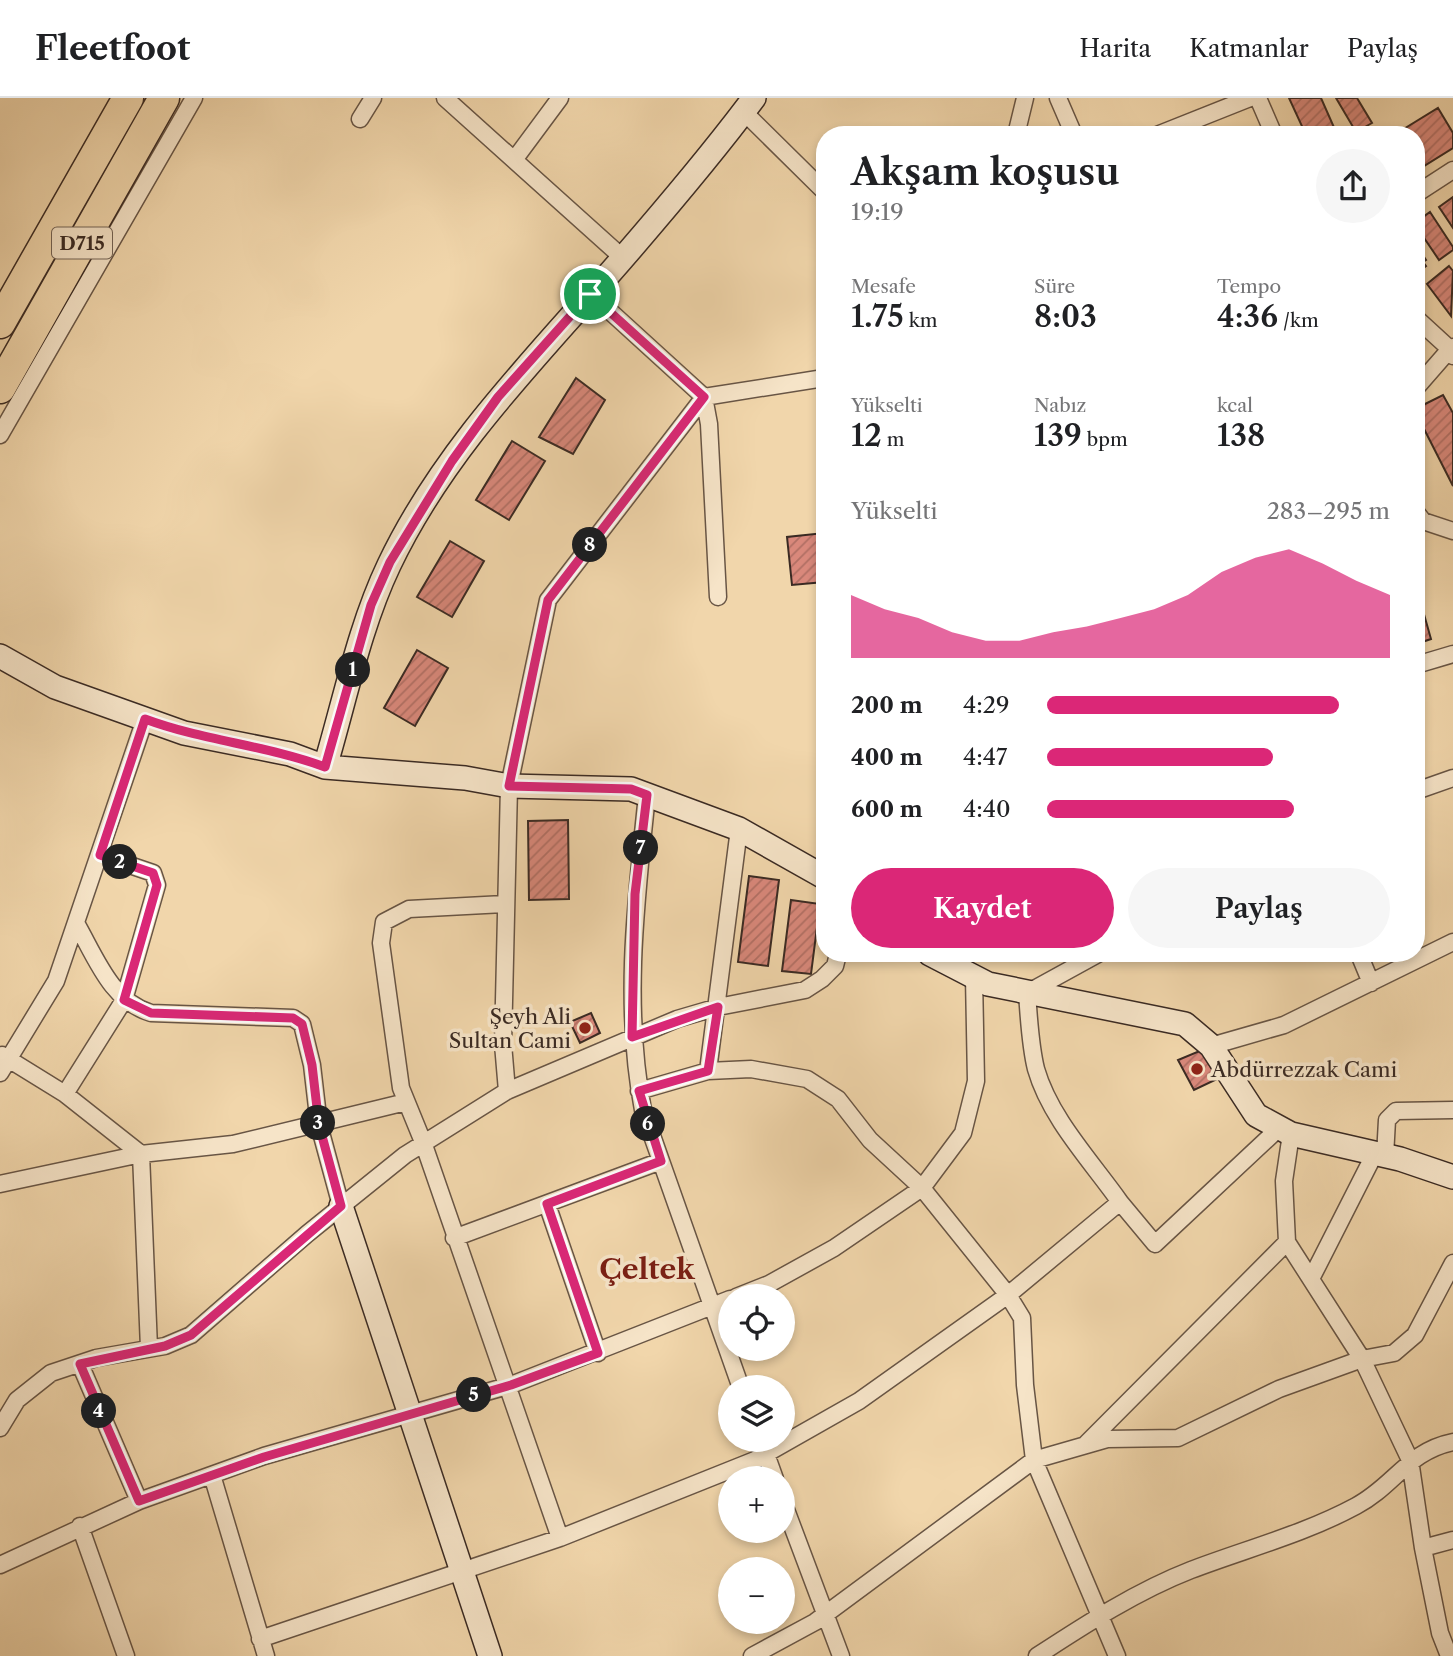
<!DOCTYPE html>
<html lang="tr">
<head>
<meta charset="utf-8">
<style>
  body { margin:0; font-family:"Libre Caslon Text",serif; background:#f6f6f6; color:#202124; height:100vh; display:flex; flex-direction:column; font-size:26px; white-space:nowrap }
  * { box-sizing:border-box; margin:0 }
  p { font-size:23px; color:#757577 }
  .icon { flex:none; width:38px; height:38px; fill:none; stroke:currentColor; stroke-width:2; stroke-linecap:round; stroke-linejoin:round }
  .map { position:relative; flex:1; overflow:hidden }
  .details { position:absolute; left:816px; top:28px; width:609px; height:836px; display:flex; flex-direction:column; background:#fff; border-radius:28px; box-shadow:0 4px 10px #0003 }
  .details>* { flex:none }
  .fabs { position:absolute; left:718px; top:1186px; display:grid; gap:14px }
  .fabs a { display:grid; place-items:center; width:77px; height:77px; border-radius:50%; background:#fff; box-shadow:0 4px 10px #0003; font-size:35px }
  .pin { position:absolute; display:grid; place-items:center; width:60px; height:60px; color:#fff; margin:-30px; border:4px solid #fff; border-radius:50%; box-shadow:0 2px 7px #0007 }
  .km { position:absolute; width:35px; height:35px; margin:-18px; border-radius:50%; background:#222; color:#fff; font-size:19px; line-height:35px; text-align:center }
  .round { display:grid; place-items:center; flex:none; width:74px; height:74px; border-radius:37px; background:#f6f6f6 }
  .overview { display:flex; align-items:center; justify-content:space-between; height:119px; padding:0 35px }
  h1 { font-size:38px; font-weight:600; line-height:52px }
  .metrics { display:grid; grid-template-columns:repeat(3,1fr); gap:10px; height:119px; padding:7px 35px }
  .metrics div { display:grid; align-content:center }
  .metrics b { font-size:30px; font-weight:600 }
  .metrics small { font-size:19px; font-weight:400 }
  .metrics p { font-size:19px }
  .chart { height:196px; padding:14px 35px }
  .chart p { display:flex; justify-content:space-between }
  .chart svg { width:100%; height:126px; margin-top:7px; fill:#db2777; opacity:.7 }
  .action { display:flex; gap:14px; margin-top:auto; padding:14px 35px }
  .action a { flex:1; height:80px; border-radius:42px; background:#db2777; color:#fff; font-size:28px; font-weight:600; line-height:80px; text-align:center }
  .action a+a { background:#f6f6f6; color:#202124 }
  ul { padding:0 35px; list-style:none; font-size:23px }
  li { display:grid; grid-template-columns:112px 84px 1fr; align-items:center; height:52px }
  li i { height:18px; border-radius:9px; background:#db2777 }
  header { display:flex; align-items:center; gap:42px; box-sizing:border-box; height:98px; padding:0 35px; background:#fff; border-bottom:2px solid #e0e0e0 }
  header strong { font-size:33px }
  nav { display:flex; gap:38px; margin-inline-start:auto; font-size:24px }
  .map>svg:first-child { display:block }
</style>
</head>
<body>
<header>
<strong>Fleetfoot</strong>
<nav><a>Harita</a><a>Katmanlar</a><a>Paylaş</a></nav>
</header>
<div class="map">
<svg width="1453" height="1558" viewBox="0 0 1453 1558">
  <defs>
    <pattern id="building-hatch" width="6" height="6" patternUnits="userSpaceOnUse" patternTransform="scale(1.75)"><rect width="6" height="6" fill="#d9887b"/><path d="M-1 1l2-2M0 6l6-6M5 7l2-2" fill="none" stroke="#b16f64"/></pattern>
  </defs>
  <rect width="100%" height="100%" fill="#f1d6ab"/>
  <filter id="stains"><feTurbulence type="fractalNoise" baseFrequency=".00286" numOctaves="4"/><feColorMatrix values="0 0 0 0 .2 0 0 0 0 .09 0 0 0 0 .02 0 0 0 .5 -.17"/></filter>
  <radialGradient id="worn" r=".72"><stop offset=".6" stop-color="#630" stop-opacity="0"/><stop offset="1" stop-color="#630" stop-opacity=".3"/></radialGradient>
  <path fill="url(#building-hatch)" stroke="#3a2a23" stroke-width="2" d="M1289 0H1321L1336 34 1306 37Z
    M1336 0H1357L1372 25 1356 34Z
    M1438 10 1453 35V50L1424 68 1416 54V37H1405L1402 32Z
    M1453 99V130L1439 109Z
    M1430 114 1453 149V152L1439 162 1416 128V124Z
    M1416 147 1426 162 1423 164 1426 168 1416 176Z
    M1449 168 1453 173 1451 218 1427 186Z
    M576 280 605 302 573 356 539 339Z
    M1443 297 1453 315V388L1419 321 1421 308Z
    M512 343 545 363 509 422 476 402Z
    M824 435V484L792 487 787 439Z
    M450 443 484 463 452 519 417 499Z
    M1418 495 1431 541 1416 546V496Z
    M417 552 448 570 415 628 384 610Z
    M568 722 569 801 529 802 528 723Z
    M749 778 779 782 768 868 738 864Z
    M791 802 820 806 811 876 782 873Z
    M591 915 600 935 580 945 570 924Z
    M1202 952 1217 981 1194 992 1178 962Z"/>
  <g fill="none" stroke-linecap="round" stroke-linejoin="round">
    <g stroke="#685545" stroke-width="19">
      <path id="street" d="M445 0 623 160
        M1058 0 1074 37
        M1258 0 1274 37
        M744 14 824 93
        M360 21 373 0
        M1016 37 1025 0
        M1157 37 1250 0
        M514 62 560 0
        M1416 96 1453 72
        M591 196 704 299 824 280
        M1416 220 1450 251 1453 249
        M1416 290 1450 251 1453 258
        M704 299 709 326 718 499
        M0 337 194 0
        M1416 414 1423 423 1453 433
        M1416 567 1453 556
        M1416 693 1453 680
        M647 697C636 802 623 907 643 1012L741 1290
        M504 806 409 811 384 824 381 845 401 990 423 1044 560 1440
        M76 825C96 860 111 903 151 915L293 920 302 926 312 967 319 1027 341 1108
        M1098 856 1027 895C1029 920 1030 947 1036 971 1050 1020 1091 1063 1120 1104
        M1359 856 1371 885
        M1211 948 1284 927 1453 844
        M708 973 739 731
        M0 975 56 883 145 621
        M507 993 503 946 509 688 548 502 704 299
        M639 993 708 973 751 971 807 981 838 1001 870 1042 922 1090 1008 1197 1022 1220 1025 1287 1034 1362 1117 1558
        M65 996 124 902 157 787 153 775 100 757
        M1291 1036 1284 1083 1287 1144 1362 1261 1410 1362 1423 1450 1440 1535 1449 1558
        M1385 1058 1387 1022 1396 1013 1453 1012
        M0 1086 141 1056 65 996 2 957
        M547 1106 598 1255
        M454 1140 661 1063
        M1312 1179 1375 1055
        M736 1199 769 1186 834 1150 922 1090 963 1035 976 983 974 879
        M149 1250 141 1056 233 1046 406 1004
        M80 1266 139 1403
        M0 1330 17 1302 51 1275 96 1260 165 1248 191 1237 307 1136 405 1057 507 993 677 921 718 909 805 892 822 881 835 868 838 856
        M761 1342 775 1381
        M1086 1346 1287 1144
        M212 1377 266 1558
        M782 1401 841 1558
        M80 1428 126 1558
        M1423 1450 1453 1442
        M0 1467 139 1403 264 1358 511 1287 730 1201
        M260 1541 560 1440 755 1362 859 1303 1008 1197 1120 1104 1155 1146 1278 1031
        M752 1558 815 1524 1034 1362 1107 1341 1178 1340 1279 1291 1362 1261 1394 1255 1415 1237 1453 1165
        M1037 1558C1086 1526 1137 1493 1191 1472 1246 1451 1304 1436 1356 1408 1394 1388 1408 1353 1453 1344"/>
    </g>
    <g stroke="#3a2a23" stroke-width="26">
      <path id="secondary" d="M0 558 55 589 184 635 290 656 325 669 465 680 509 688 631 691 739 731 824 779
        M325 669C345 602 359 530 389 467 445 349 539 257 623 160 668 108 713 55 754 0
        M930 856 988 886 1185 926 1211 948 1256 1017 1291 1036 1400 1061 1453 1079
        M341 1108 490 1558"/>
    </g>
    <g stroke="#3a2a23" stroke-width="33">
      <path id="highway" d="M0 225 128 0
        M0 290 164 0"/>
    </g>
    <use href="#street" stroke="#f6e4c8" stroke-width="16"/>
    <use href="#secondary" stroke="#f6e4c8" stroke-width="23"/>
    <use href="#highway" stroke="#f1d6ab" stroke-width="30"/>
  </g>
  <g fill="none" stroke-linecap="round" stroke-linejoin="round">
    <g stroke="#fff" stroke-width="14">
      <path id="route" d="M590 196 704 299 548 502 509 688 631 691 647 697 635 796 632 939 718 909 708 973 639 993 661 1063 547 1106 598 1255 511 1287 264 1359 139 1403 80 1266 165 1248 191 1237 341 1108 319 1027 312 967 302 926 293 920 151 915 124 902 157 787 153 775 100 757 145 621C204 643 266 647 325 669L371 507 390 464 452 363 498 299Z"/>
    </g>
    <use href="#route" stroke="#db2777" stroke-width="9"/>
  </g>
  <g fill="#8f2418" stroke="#f6e4c8" stroke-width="2.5">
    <circle cx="585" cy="930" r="7"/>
    <circle cx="1197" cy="971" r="7"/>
  </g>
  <g text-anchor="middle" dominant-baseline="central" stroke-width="7" stroke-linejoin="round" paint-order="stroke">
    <rect fill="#f6e4c8" stroke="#726254" stroke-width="2" x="52" y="129.5" width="60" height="31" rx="5"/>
    <g font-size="19" font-weight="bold" fill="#3a2a23">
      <text x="82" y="145">D715</text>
    </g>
    <g font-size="21" fill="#3a2a23" stroke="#f6e4c8" text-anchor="end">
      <text x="571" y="918">Şeyh Ali<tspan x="571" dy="24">Sultan Cami</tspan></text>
      <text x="1211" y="971" text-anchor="start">Abdürrezzak Cami</text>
    </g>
    <g font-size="28" font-weight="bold" fill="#7a1f14" stroke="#f6e4c8">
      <text x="647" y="1171">Çeltek</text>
    </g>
  </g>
  <rect width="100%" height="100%" filter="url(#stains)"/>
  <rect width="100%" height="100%" fill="url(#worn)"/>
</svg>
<div class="fabs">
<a><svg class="icon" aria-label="locate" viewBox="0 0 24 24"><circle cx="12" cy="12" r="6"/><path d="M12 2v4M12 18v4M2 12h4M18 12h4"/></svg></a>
<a><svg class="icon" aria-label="layers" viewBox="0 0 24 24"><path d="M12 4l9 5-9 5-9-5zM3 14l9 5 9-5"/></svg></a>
<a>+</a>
<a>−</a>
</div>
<div class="pin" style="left:590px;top:196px;background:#1e9e55"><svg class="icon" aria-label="arrive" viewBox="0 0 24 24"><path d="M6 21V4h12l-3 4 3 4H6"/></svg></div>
<b class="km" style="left:353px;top:572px">1</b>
<b class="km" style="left:120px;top:764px">2</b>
<b class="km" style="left:318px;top:1025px">3</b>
<b class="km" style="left:99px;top:1313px">4</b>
<b class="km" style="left:474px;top:1297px">5</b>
<b class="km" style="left:648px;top:1026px">6</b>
<b class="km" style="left:641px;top:750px">7</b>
<b class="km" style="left:590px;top:447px">8</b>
<section class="details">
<div class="overview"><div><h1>Akşam koşusu</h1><p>19:19</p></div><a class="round"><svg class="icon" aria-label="share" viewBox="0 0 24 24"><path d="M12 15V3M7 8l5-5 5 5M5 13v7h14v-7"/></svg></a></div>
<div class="metrics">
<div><p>Mesafe</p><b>1.75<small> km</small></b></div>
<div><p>Süre</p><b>8:03</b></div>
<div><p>Tempo</p><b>4:36<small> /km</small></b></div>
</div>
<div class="metrics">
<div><p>Yükselti</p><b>12<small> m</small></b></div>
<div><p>Nabız</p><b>139<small> bpm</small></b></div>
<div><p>kcal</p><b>138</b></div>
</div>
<div class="chart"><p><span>Yükselti</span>283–295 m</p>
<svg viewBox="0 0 160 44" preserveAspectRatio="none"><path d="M0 44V22L10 27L20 30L30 35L40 38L50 38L60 35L70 33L80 30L90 27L100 22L110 14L120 9L130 6L140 11L150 17L160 22V44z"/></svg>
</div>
<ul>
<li><b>200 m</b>4:29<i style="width:85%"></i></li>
<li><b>400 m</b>4:47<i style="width:66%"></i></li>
<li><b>600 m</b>4:40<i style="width:72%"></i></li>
</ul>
<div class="action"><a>Kaydet</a><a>Paylaş</a></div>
</section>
</div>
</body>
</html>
